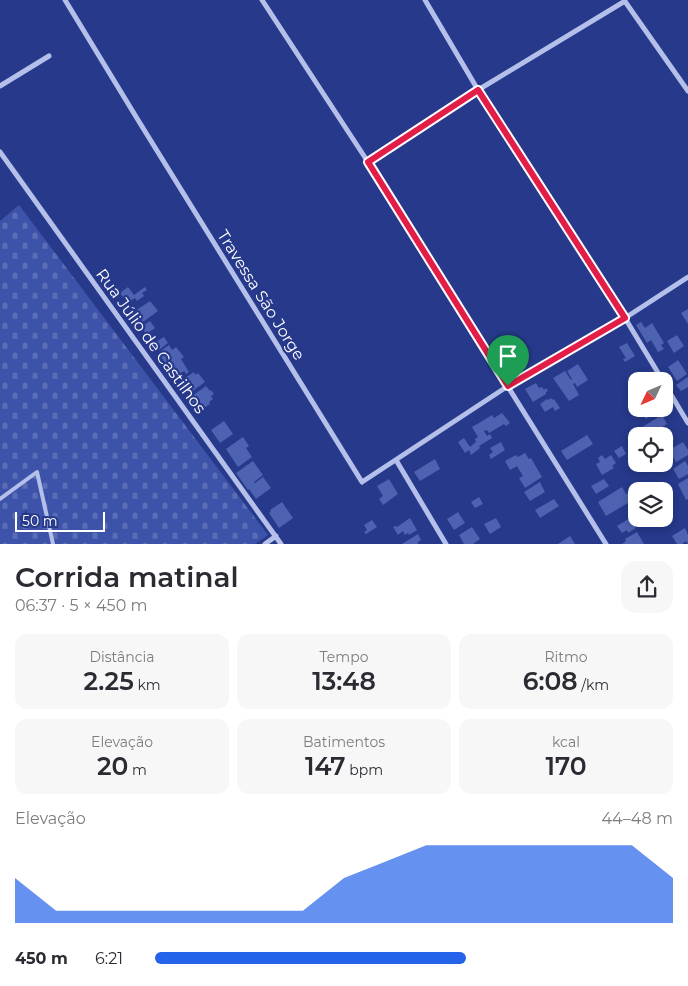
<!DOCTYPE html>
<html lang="pt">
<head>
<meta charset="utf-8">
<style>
  body { margin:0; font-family:Montserrat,sans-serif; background:#f7f7f7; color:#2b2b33; height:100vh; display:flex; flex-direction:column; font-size:19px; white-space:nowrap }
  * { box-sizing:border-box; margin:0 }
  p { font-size:16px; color:#7c7c81 }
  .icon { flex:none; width:28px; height:28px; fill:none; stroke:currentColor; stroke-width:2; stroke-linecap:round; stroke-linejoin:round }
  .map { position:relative; height:544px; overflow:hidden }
  .side { display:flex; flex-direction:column; background:#fff; flex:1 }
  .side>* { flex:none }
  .needle { width:32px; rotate:226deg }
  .controls { position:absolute; left:628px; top:372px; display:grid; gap:10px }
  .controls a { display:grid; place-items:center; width:45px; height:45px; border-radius:10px; background:#fff; box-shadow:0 2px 8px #0003; font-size:25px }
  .scale { position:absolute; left:15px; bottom:12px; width:90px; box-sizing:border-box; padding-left:5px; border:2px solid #fff; border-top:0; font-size:14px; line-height:18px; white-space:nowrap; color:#fff; -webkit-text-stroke:4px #26398b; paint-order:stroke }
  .pin { position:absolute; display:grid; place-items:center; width:42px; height:42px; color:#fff; margin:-51px -21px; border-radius:50% 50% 50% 0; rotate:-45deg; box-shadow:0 0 5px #0007 }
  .pin .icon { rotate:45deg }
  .round { display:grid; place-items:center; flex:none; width:52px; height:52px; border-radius:15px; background:#f7f7f7 }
  .summary { display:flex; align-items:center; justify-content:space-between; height:85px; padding:0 15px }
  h1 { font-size:28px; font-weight:600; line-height:38px }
  .figures { display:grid; grid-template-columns:repeat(3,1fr); gap:8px; height:85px; padding:5px 15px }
  .figures div { display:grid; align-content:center; border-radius:12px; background:#f7f7f7; text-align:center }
  .figures b { font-size:25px; font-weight:600 }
  .figures small { font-size:14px; font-weight:400 }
  .figures p { font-size:14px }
  .chart { height:140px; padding:10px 15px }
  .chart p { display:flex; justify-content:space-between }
  .chart svg { width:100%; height:90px; margin-top:5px; fill:#2563eb; opacity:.7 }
  ul { padding:0 15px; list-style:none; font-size:16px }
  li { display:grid; grid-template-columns:80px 60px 1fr; align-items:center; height:38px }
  li i { height:12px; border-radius:6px; background:#2563eb }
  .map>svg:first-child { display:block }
</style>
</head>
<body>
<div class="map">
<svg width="688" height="544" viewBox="0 0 688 544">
  <defs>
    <pattern id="cemetery-stones" width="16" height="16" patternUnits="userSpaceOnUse" patternTransform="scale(1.25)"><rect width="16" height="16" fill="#3d53a9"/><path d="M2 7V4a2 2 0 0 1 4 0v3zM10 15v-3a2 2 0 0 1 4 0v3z" fill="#5a6db6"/></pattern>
  </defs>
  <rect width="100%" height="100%" fill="#26398b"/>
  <path fill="url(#cemetery-stones)" d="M19 205 268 535 255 544H0V221Z"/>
  <path fill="#4e62b2" d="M128 287 134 295 145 287 147 290 142 293 144 296 137 301 135 298 127 303 120 293Z
    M150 301 158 311 143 322 135 311Z
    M688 309V324L681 313Z
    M150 321 155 328 146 334 141 327Z
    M641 322 645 328 652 323 664 343 661 345 664 349 658 352 651 340 647 343 636 325Z
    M677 335 684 346 674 353 667 341Z
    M164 337 168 343 159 350 154 343Z
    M627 343 635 356 625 362 623 359 626 358 619 347Z
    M169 345 172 350 176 347 184 357 181 359 189 372 186 374 184 371 177 376 170 367 169 368 158 353Z
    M678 360 687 374 677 381 668 367Z
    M578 364 588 380 577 387 575 383 573 384 579 395 569 401 553 378 565 371 571 380 572 379 567 371Z
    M194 372 195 375 198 373 205 382 190 393 182 380Z
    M688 377V387L681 391 676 385Z
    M536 383 539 388 542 387 544 390 546 388 548 391 546 392V394L533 402 525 389Z
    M206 386 210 391 211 390 214 394 211 396 213 399 209 402 210 404 198 412 188 399Z
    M636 388V403L630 392Z
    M551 398 553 400 554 399 560 408 555 411 553 407 545 412 540 404 547 399 548 400Z
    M645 409H662L646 419 642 414 639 416 638 413Z
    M502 413 510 423 506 426 504 424 489 433 487 430 484 431 479 423 492 415 494 418Z
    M662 415 667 424 652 433 653 435 651 436 649 435 647 436H637L634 432Z
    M224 421 233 434 220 443 211 430Z
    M479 423 487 436 490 434 492 438 479 446 480 448 471 455 469 450 465 453 458 442 464 438 470 447 476 442 475 439 478 437 472 427Z
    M669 430 674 439 664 446V436H658Z
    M587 435 593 444 567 460 561 451Z
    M243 437 249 446 246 448 252 457 238 467 226 449Z
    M501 442 505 450 491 459 489 455 493 452 490 448Z
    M683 442 688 450V455L676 462 669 450Z
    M622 446 626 454 619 458 614 451Z
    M525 453 529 459 531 458 542 477 525 488 519 478 523 476 517 466 510 470 505 461 516 455 518 457Z
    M602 455 605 459 611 455 616 463 612 466 614 468 602 475 596 464 600 462 598 458Z
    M435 459 440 469 420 481 414 472Z
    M253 461 263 475 254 482 255 483 263 477 271 488 256 499 249 489 248 490 236 473Z
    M685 461 688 466V474L679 479 673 469Z
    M688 478V499L686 500 678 484Z
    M389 479 398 494 383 505 379 499 383 496 377 486Z
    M604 479 609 486 596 494 591 486Z
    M540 482 545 492 530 501 524 492Z
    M622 487 626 494 629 493 633 500 606 516 598 502Z
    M479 497 483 504 475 508 471 502Z
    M554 499 559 506 540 518 535 510Z
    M282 502 293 518 279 528 269 513 271 511 270 510Z
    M458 512 465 523 454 530 447 519Z
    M410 518 417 530 409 535 408 533 405 535 403 531 398 535 393 527 396 526 397 527Z
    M496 518 501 527 490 534 484 524Z
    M630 518 636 528 628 533 627 530 622 533 617 526Z
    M641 519H654L642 527 638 521Z
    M372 520 377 527 366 534 364 532 367 530 364 525Z
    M472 527 480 539 473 544H464L459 535Z
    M685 528 688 535V544L686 541 682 544H677L672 536Z
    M637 532 644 544H622L626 541 625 539Z
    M418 534 421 540 418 542V544H402Z
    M570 536 575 544H558Z"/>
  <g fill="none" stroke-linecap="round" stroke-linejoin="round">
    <path stroke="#b4bfea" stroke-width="4" d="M0 499 37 472 53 544"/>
    <path stroke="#b4bfea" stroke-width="5" d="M65 0 138 120 362 482 508 386 625 318 688 277
      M262 0 368 162 606 544
      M425 0 478 90 625 318 663 381
      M624 0 688 91
      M0 86 49 56
      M0 152 281 544
      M368 162 478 90 625 1
      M664 383 688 423
      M396 460 446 544
      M265 544 276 536"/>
  </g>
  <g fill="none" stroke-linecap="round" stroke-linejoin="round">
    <g stroke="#fff" stroke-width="10">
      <path id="route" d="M478 90 625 318 508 386 368 162Z"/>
    </g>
    <use href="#route" stroke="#e11d48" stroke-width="6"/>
  </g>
  <g text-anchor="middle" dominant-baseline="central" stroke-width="4.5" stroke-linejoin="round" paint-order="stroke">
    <g font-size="16" fill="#fff" stroke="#26398b">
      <text transform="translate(261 295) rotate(58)">Travessa São Jorge</text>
      <text transform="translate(151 341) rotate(54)">Rua Júlio de Castilhos</text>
    </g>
  </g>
</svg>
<div class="controls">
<a><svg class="needle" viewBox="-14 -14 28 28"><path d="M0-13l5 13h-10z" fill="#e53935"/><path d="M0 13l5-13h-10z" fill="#7c7c81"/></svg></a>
<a><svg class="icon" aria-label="locate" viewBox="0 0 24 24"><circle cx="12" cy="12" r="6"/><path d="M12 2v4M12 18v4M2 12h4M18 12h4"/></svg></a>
<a><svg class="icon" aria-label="layers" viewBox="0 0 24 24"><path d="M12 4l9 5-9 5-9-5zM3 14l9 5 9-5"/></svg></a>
</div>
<div class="scale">50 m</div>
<div class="pin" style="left:508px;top:386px;background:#1e9e55"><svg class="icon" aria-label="arrive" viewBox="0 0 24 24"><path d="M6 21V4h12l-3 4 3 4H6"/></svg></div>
</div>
<section class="side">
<div class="summary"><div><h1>Corrida matinal</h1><p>06:37 · 5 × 450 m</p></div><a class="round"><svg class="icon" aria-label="share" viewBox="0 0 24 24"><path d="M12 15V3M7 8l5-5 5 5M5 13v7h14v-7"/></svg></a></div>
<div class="figures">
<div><p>Distância</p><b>2.25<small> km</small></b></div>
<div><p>Tempo</p><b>13:48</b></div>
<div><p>Ritmo</p><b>6:08<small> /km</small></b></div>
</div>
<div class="figures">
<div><p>Elevação</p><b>20<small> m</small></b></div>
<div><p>Batimentos</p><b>147<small> bpm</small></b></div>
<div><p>kcal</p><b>170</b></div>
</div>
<div class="chart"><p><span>Elevação</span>44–48 m</p>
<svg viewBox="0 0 160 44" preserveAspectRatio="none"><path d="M0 44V22L10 38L20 38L30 38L40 38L50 38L60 38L70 38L80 22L90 14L100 6L110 6L120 6L130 6L140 6L150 6L160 22V44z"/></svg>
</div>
<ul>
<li><b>450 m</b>6:21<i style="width:60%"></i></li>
</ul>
</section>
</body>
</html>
